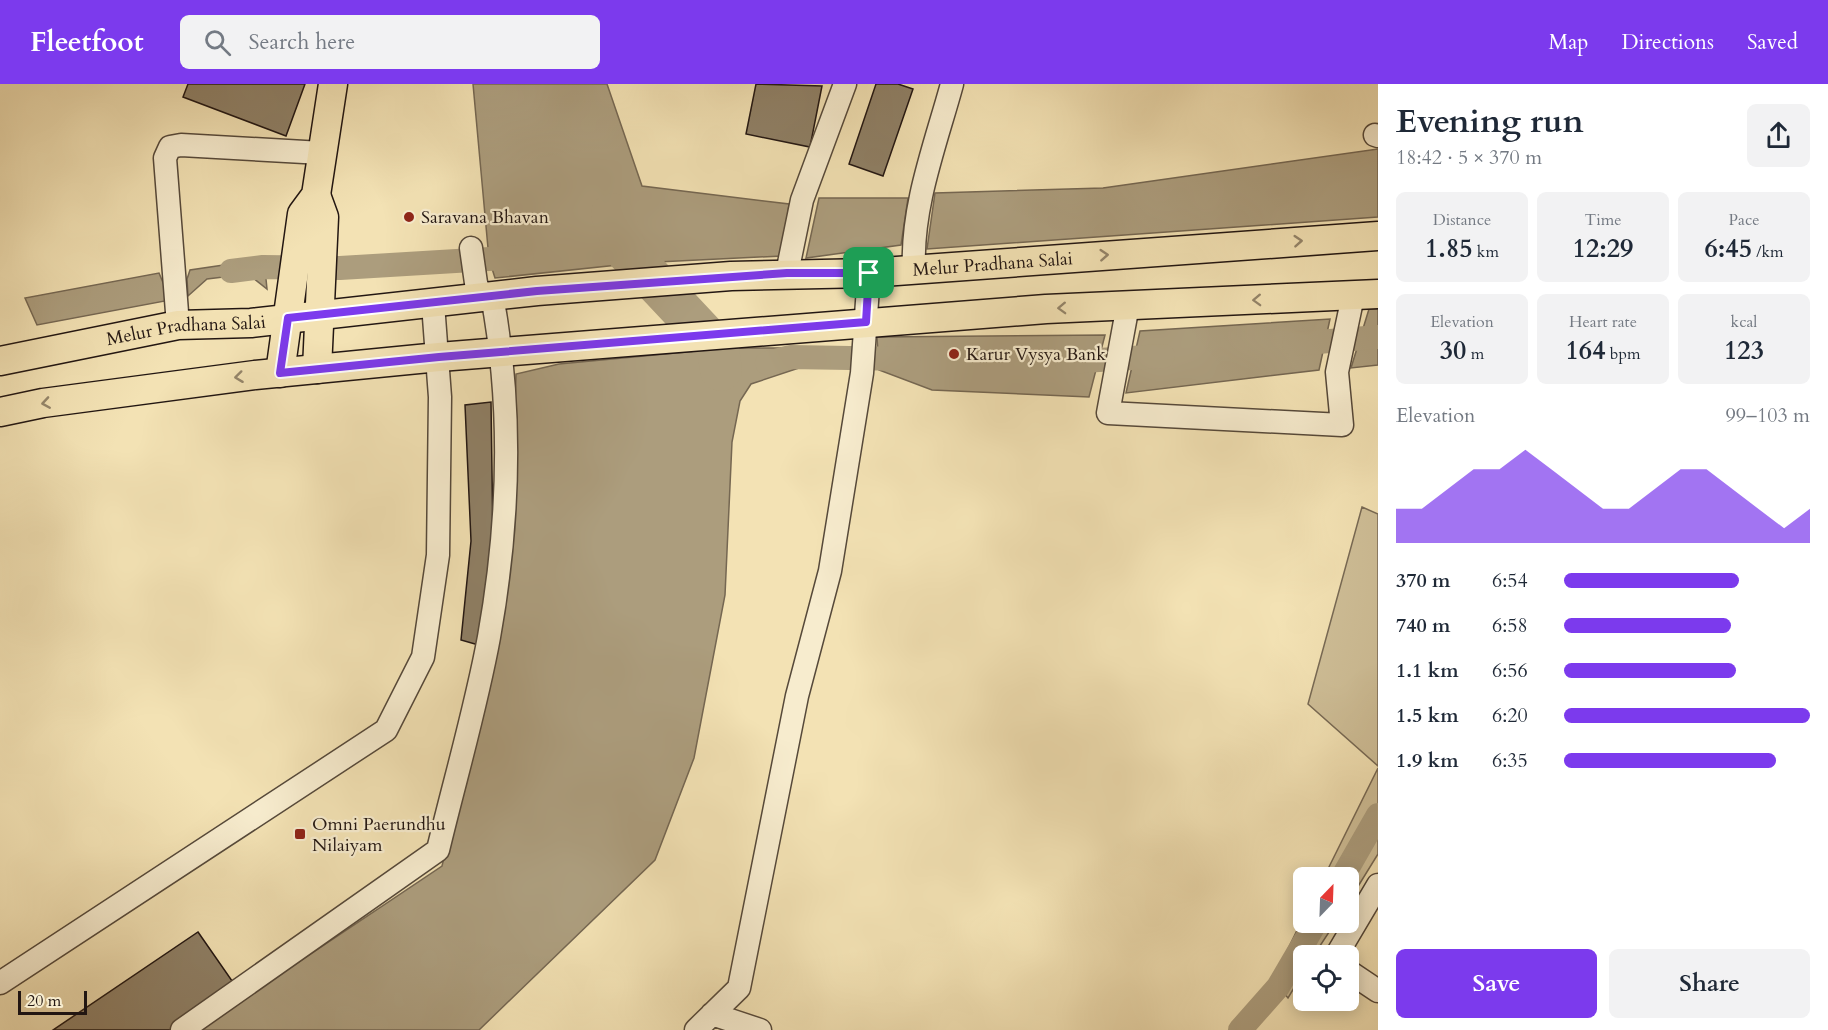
<!DOCTYPE html>
<html lang="en">
<head>
<meta charset="utf-8">
<style>
  body { margin:0; font-family:Cardo,serif; background:#f2f2f3; color:#1f2937; height:100vh; display:flex; flex-direction:column; font-size:22px; white-space:nowrap }
  * { box-sizing:border-box; margin:0 }
  p { font-size:20px; color:#747a83 }
  .icon { flex:none; width:33px; height:33px; fill:none; stroke:currentColor; stroke-width:2; stroke-linecap:round; stroke-linejoin:round }
  .map { position:relative; flex:1; overflow:hidden }
  .panel { display:flex; flex-direction:column; background:#fff; width:450px }
  .panel>* { flex:none }
  .needle { width:39px; rotate:23deg }
  .buttons { position:absolute; left:1293px; top:783px; display:grid; gap:12px }
  .buttons a { display:grid; place-items:center; width:66px; height:66px; border-radius:9px; background:#fff; box-shadow:0 3px 15px #0003; font-size:30px }
  .scale { position:absolute; left:18px; bottom:15px; width:69px; box-sizing:border-box; padding-left:6px; border:3px solid #221612; border-top:0; font-size:16px; line-height:21px; white-space:nowrap; color:#221612; -webkit-text-stroke:4px #f7ecce; paint-order:stroke }
  .pin { position:absolute; display:grid; place-items:center; width:51px; height:51px; color:#fff; margin:-26px; border-radius:12px; box-shadow:0 3px 9px #0006 }
  .round { display:grid; place-items:center; flex:none; width:63px; height:63px; border-radius:9px; background:#f2f2f3 }
  .headline { display:flex; align-items:center; justify-content:space-between; height:102px; padding:0 18px }
  h1 { font-size:33px; font-weight:700; line-height:45px }
  .metrics { display:grid; grid-template-columns:repeat(3,1fr); gap:9px; height:102px; padding:6px 18px }
  .metrics div { display:grid; align-content:center; border-radius:9px; background:#f2f2f3; text-align:center }
  .metrics b { font-size:26px; font-weight:700 }
  .metrics small { font-size:16px; font-weight:400 }
  .metrics p { font-size:16px }
  .chart { height:168px; padding:12px 18px }
  .chart p { display:flex; justify-content:space-between }
  .chart svg { width:100%; height:108px; margin-top:6px; fill:#7c3aed; opacity:.7 }
  .cta { display:flex; gap:12px; margin-top:auto; padding:12px 18px }
  .cta a { flex:1; height:69px; border-radius:9px; background:#7c3aed; color:#fff; font-size:24px; font-weight:700; line-height:69px; text-align:center }
  .cta a+a { background:#f2f2f3; color:#1f2937 }
  ul { padding:0 18px; list-style:none; font-size:20px }
  li { display:grid; grid-template-columns:96px 72px 1fr; align-items:center; height:45px }
  li i { height:15px; border-radius:8px; background:#7c3aed }
  header { display:flex; align-items:center; gap:36px; box-sizing:border-box; height:84px; padding:0 30px; background:#7c3aed; color:#fff }
  header strong { font-size:28px }
  nav { display:flex; gap:33px; margin-inline-start:auto; font-size:21px }
  .search { width:420px; height:54px; background:#f2f2f3; display:flex; align-items:center; gap:15px; box-sizing:border-box; padding:0 21px; border-radius:9px; color:#747a83; font-size:22px }
  main { display:flex; flex:1; min-height:0 }
  .map>svg:first-child { display:block }
</style>
</head>
<body>
<header>
<strong>Fleetfoot</strong>
<div class="search"><svg class="icon" aria-label="search" viewBox="0 0 24 24"><circle cx="10" cy="10" r="6"/><path d="M15 15l6 6"/></svg>Search here</div>
<nav><a>Map</a><a>Directions</a><a>Saved</a></nav>
</header>
<main>
<div class="map">
<svg width="1378" height="946" viewBox="0 0 1378 946">
  <rect width="100%" height="100%" fill="#f3e2b4"/>
  <filter id="stains"><feTurbulence type="fractalNoise" baseFrequency=".00333" numOctaves="4"/><feColorMatrix values="0 0 0 0 .2 0 0 0 0 .09 0 0 0 0 .02 0 0 0 .5 -.17"/></filter>
  <radialGradient id="worn" r=".72"><stop offset=".6" stop-color="#630" stop-opacity="0"/><stop offset="1" stop-color="#630" stop-opacity=".3"/></radialGradient>
  <path fill="#cfbf98" stroke="#786a55" stroke-width="1.5" d="M1362 423 1378 430V682L1308 620Z
    M1378 684V770L1349 817 1348 794 1324 793Z
    M1303 834 1304 838 1335 839 1314 871 1304 872 1303 889 1288 914 1273 896Z"/>
  <path fill="#ac9d7d" stroke="#756752" stroke-width="1.5" d="M473 0H607L642 102 789 120 782 172 637 179 495 194 489 175Z
    M1378 65V133L927 165 935 109 1103 104Z
    M819 114H908L901 161 806 174Z
    M264 175 267 205 248 190 207 195 188 212 187 195 190 186Z
    M159 189 164 201 165 217 37 241 25 214Z
    M1369 225H1378V281L1351 284Z
    M1330 235 1319 286 1126 309 1140 247Z
    M1105 251 1089 313 932 306 879 286 877 253Z
    M729 264H797L799 284 751 300 740 317 732 358 725 511 694 674 655 776 479 946H197L442 782 494 565 514 382 516 290 559 280Z"/>
  <g fill="none" stroke-linecap="round" stroke-linejoin="round">
    <path stroke="#ac9d7d" stroke-width="24" d="M231 187 263 183 340 184 522 173
      M1294 260 1378 253
      M1067 278 1163 272
      M767 279 790 273 909 275
      M1342 794 1378 731
      M1240 946 1278 903 1316 838"/>
    <path stroke="#ac9d7d" stroke-width="42" d="M612 130 626 167 718 265 721 286"/>
  </g>
  <path fill="#8f8066" stroke="#221612" stroke-width="1.5" d="M188 0H305L286 52 183 13Z
    M756 0 822 2 810 63 746 50Z
    M876 0H898L913 5 883 92 849 80Z
    M491 318 493 459 482 562 461 556 471 457 465 321Z
    M198 848 237 904 175 946H53Z"/>
  <g fill="none" stroke-linecap="round" stroke-linejoin="round">
    <g stroke="#56493a" stroke-width="25">
      <path id="minor" d="M1375 51 1378 52
        M471 164 476 199 481 214
        M914 185C911 123 936 59 952 0
        M787 189 802 116 845 0
        M1128 221 1108 329 1342 341 1337 288 1353 212
        M178 241 165 74 170 63 181 61 322 69
        M1336 872 1378 801
        M1348 887 1378 907
        M0 899 386 646 423 573 438 471 440 313 433 220
        M712 930 760 946
        M182 946 438 766C455 695 476 624 489 553 509 441 513 324 492 212
        M696 946 739 904 797 612 830 487 862 289 869 189"/>
    </g>
    <g stroke="#221612" stroke-width="31">
      <g id="major">
        <path d="M316 111 324 133 317 285"/>
        <path id="s1" d="M0 277 178 241 251 239 537 207 731 192 869 189 1378 152"/>
        <path d="M280 289 302 130 316 111 333 0"/>
        <path d="M0 328 43 319 255 291 439 273 1046 225 1378 210"/>
      </g>
    </g>
    <use href="#minor" stroke="#f7ecce" stroke-width="22"/>
    <use href="#major" stroke="#f3e2b4" stroke-width="28"/>
  </g>
  <defs><path id="oneway-chevron" d="M-2-3.5L2.5 0L-2 3.5" fill="none" stroke-width="1.6" stroke-linecap="round" stroke-linejoin="round" transform="scale(1.5)"/></defs>
  <g stroke="#95866b">
    <use href="#oneway-chevron" transform="translate(1298 157) rotate(-4)"/>
    <use href="#oneway-chevron" transform="translate(1104 171) rotate(-4)"/>
    <use href="#oneway-chevron" transform="translate(1257 216) rotate(178)"/>
    <use href="#oneway-chevron" transform="translate(1062 224) rotate(178)"/>
    <use href="#oneway-chevron" transform="translate(239 293) rotate(173)"/>
    <use href="#oneway-chevron" transform="translate(46 319) rotate(171)"/>
  </g>
  <g fill="none" stroke-linecap="round" stroke-linejoin="round">
    <g stroke="#fff" stroke-width="12">
      <path id="route" d="M787 189H869L866 238 439 273 280 289 288 234 537 207Z"/>
    </g>
    <use href="#route" stroke="#7c3aed" stroke-width="8"/>
  </g>
  <g fill="#8f2418" stroke="#f7ecce" stroke-width="2">
    <circle cx="409" cy="133" r="6"/>
    <circle cx="954" cy="270" r="6"/>
    <rect x="294" y="744" width="12" height="12" rx="3"/>
  </g>
  <g text-anchor="middle" dominant-baseline="central" stroke-width="4.5" stroke-linejoin="round" paint-order="stroke">
    <g font-size="18" fill="#221612" stroke="#f7ecce" text-anchor="start">
      <text x="421" y="133">Saravana Bhavan</text>
      <text x="966" y="270">Karur Vysya Bank</text>
      <text x="312" y="740">Omni Paerundhu<tspan x="312" dy="21">Nilaiyam</tspan></text>
    </g>
    <g font-size="18" fill="#221612" stroke="#f7ecce">
      <text stroke="none"><textPath href="#s1" startOffset="999">Melur Pradhana Salai</textPath></text>
      <text stroke="none"><textPath href="#s1" startOffset="189">Melur Pradhana Salai</textPath></text>
    </g>
  </g>
  <rect width="100%" height="100%" filter="url(#stains)"/>
  <rect width="100%" height="100%" fill="url(#worn)"/>
</svg>
<div class="buttons">
<a><svg class="needle" viewBox="-14 -14 28 28"><path d="M0-13l5 13h-10z" fill="#e53935"/><path d="M0 13l5-13h-10z" fill="#747a83"/></svg></a>
<a><svg class="icon" aria-label="locate" viewBox="0 0 24 24"><circle cx="12" cy="12" r="6"/><path d="M12 2v4M12 18v4M2 12h4M18 12h4"/></svg></a>
</div>
<div class="scale">20 m</div>
<div class="pin" style="left:869px;top:189px;background:#1e9e55"><svg class="icon" aria-label="arrive" viewBox="0 0 24 24"><path d="M6 21V4h12l-3 4 3 4H6"/></svg></div>
</div>
<section class="panel">
<div class="headline"><div><h1>Evening run</h1><p>18:42 · 5 × 370 m</p></div><a class="round"><svg class="icon" aria-label="share" viewBox="0 0 24 24"><path d="M12 15V3M7 8l5-5 5 5M5 13v7h14v-7"/></svg></a></div>
<div class="metrics">
<div><p>Distance</p><b>1.85<small> km</small></b></div>
<div><p>Time</p><b>12:29</b></div>
<div><p>Pace</p><b>6:45<small> /km</small></b></div>
</div>
<div class="metrics">
<div><p>Elevation</p><b>30<small> m</small></b></div>
<div><p>Heart rate</p><b>164<small> bpm</small></b></div>
<div><p>kcal</p><b>123</b></div>
</div>
<div class="chart"><p><span>Elevation</span>99–103 m</p>
<svg viewBox="0 0 160 44" preserveAspectRatio="none"><path d="M0 44V30L10 30L20 22L30 14L40 14L50 6L60 14L70 22L80 30L90 30L100 22L110 14L120 14L130 22L140 30L150 38L160 30V44z"/></svg>
</div>
<ul>
<li><b>370 m</b>6:54<i style="width:71%"></i></li>
<li><b>740 m</b>6:58<i style="width:68%"></i></li>
<li><b>1.1 km</b>6:56<i style="width:70%"></i></li>
<li><b>1.5 km</b>6:20<i style="width:100%"></i></li>
<li><b>1.9 km</b>6:35<i style="width:86%"></i></li>
</ul>
<div class="cta"><a>Save</a><a>Share</a></div>
</section>
</main>
</body>
</html>
